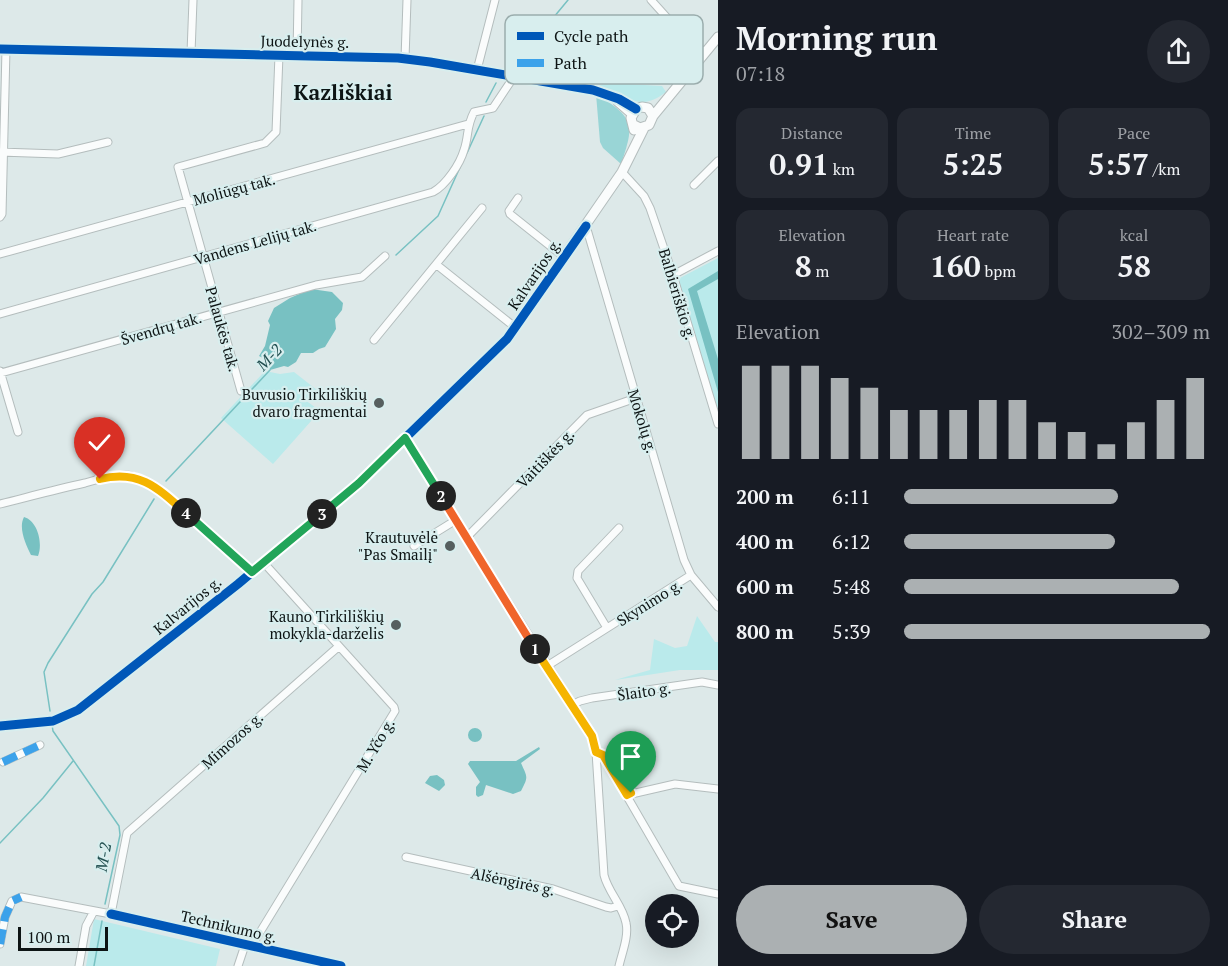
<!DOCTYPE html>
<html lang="en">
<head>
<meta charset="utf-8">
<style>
  body { margin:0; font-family:"PT Serif",serif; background:#242831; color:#f1f3f6; height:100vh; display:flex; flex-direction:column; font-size:22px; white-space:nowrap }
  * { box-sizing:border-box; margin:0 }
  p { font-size:20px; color:#9ea1a6 }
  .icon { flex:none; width:33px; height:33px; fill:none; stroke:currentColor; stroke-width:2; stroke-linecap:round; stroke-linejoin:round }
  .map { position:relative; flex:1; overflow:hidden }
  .details { display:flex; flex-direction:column; background:#171b24; width:510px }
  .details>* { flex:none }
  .fabs { position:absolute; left:645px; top:894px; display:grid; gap:12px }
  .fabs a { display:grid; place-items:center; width:54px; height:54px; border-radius:50%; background:#171b24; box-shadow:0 6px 24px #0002; font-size:30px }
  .scale { position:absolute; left:18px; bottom:15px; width:90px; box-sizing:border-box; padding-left:6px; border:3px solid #0d1414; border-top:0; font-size:16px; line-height:21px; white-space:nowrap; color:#0d1414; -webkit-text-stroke:4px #d8eeee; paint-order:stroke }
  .pin { position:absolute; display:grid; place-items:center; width:51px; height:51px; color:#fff; margin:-62px -26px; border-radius:50% 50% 50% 0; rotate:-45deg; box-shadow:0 0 6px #0007 }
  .pin .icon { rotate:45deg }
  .km { position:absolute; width:30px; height:30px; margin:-15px; border-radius:50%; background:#222; color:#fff; font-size:16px; line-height:30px; text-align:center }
  .round { display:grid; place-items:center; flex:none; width:63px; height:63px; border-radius:32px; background:#242831 }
  .summary { display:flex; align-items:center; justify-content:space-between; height:102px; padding:0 18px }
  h1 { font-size:33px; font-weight:700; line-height:45px }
  .metrics { display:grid; grid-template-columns:repeat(3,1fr); gap:9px; height:102px; padding:6px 18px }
  .metrics div { display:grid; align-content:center; border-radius:15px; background:#242831; text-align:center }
  .metrics b { font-size:30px; font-weight:700 }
  .metrics small { font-size:16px; font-weight:400 }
  .metrics p { font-size:16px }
  .chart { height:168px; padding:12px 18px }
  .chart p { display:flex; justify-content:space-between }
  .chart svg { width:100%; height:108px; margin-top:6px; stroke:#abb0b2; stroke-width:6 }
  .action { display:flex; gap:12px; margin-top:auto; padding:12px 18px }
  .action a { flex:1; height:69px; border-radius:36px; background:#abb0b2; color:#111; font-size:24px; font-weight:700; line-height:69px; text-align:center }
  .action a+a { background:#242831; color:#f1f3f6 }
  ul { padding:0 18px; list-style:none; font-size:20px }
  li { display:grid; grid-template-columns:96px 72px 1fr; align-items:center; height:45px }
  li i { height:15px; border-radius:8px; background:#abb0b2 }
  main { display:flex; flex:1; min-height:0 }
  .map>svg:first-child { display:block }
</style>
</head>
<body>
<main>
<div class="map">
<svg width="718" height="966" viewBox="0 0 718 966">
  <rect width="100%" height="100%" fill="#dde9e9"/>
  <path fill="#baeaeb" d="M610 83 662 86 666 92C635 116 626 90 596 86Z
    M718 258V413L678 279Z
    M265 371 280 374 294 372 317 390 308 402 320 411 273 464 221 418Z
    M697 616 715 642H718V670H680L615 680 650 670 654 639 675 648 687 646Z
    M94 919 220 949 216 966H86Z"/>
  <path fill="#99d5d6" d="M596 94C634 118 635 123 621 164L603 148 600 142Z"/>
  <path fill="#78c1c2" d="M718 271V279L697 291 718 359V392L688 289Z
    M311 289 332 292 343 303 342 310 335 319 336 329 325 347 319 349 313 353H301L296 362 288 367 284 366 270 370 267 360 259 356 265 346 270 325 268 321 274 308 290 298Z
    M24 517C38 521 43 544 38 556L31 555C26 545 18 528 24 517Z
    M468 735a7 7 0 1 1 14 0a7 7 0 1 1-14 0Z
    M539 747 540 749 521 763C527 777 529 776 521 791L513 794 486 785 483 795 478 797 476 795V787L480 782 468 764 470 761H516Z
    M437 775 444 780 445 785 439 791 425 783 430 776Z"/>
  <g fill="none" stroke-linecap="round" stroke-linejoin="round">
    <path stroke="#78c1c2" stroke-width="1.5" d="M510 70 568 0
      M486 102 496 83
      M467 153 484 116
      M396 255 438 216 461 165
      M166 481 270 370
      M50 711 44 672 48 663 92 594 103 582 154 499
      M52 725 53 731 119 826 120 835 105 904
      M0 843 43 798 73 761
      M94 966 102 921"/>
    <g stroke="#b4bdbd" stroke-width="9">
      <path id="minor" d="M651 0 679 31 705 53
        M0 49 398 58 430 62 593 90 619 99 636 109
        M191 53 193 0
        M297 56 298 0
        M405 59 407 0
        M477 70 495 0
        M617 102 632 115
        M0 152 58 154 108 142
        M622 172 644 196 650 208 673 275 718 424
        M694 185 718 161
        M518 198 509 211 510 214 564 257
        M0 217 2 214 6 49
        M586 226 684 560 691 575 718 607
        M0 254 468 124
        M437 265 516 328
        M673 275 718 251
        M0 314 433 192C446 185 460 164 464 150 469 136 466 127 474 112L493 108 513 78
        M374 340 482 208
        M0 371 18 432
        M1 373 316 285 362 277 385 256
        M241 391 178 167 265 143 276 132 279 55
        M405 438 592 736 596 752 604 875C608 892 623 906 626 923 629 936 622 953 619 966
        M0 504C28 497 57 489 85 483 98 479 112 475 126 475 153 475 229 551 252 572
        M467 537 587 415 636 398
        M414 546 456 520
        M607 628 577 578 578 571 619 528
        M547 666 691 575
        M572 705 580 701 592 698 702 682 718 685
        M596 752 603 755 679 886 718 894
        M3 762 40 745
        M627 795 675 784 718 789
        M406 857 553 889 606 907 611 908 618 906
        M111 914 127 833 338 647
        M0 944 5 917 12 901 21 897 111 914 341 966
        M251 947 395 711 394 707 264 563
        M79 966 86 926 94 911
        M238 966 245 945"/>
    </g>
    <g stroke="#b4bdbd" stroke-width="11">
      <path id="major" d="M634 125 640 128 649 125 653 116 718 37
        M634 130 631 118 636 109 642 107 648 108 653 116
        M0 726 53 721 78 710 238 584 359 483 507 339 622 172 644 128"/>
    </g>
    <use href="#minor" stroke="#fafcfc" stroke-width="7"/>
    <use href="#major" stroke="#fafcfc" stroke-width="9"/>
    <path stroke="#3ca2ea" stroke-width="8" stroke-dasharray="15 8" stroke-linecap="butt" d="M3 762 40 745
      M0 944 5 917 12 901 21 897"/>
    <g stroke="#d8eeee" stroke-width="13">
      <path id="cycleway" d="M0 49 398 58 430 62 593 90 619 99 636 109
        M0 726 53 721 78 710 238 584 359 483 507 339 586 226
        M111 914 341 966"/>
    </g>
    <use href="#cycleway" stroke="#0057b8" stroke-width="9"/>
  </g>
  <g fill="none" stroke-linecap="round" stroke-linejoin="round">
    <g stroke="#fff" stroke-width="12">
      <path id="split-1" d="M535 649 592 736 596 752 603 755 627 795 631 793"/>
    </g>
    <g stroke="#fff" stroke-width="12">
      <path id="split-2" d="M441 496 535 649"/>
    </g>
    <g stroke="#fff" stroke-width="12">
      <path id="split-3" d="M322 514 359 483 405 438 441 496"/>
    </g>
    <g stroke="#fff" stroke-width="12">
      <path id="split-4" d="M186 513 252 572 322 514"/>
    </g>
    <g stroke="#fff" stroke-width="12">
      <path id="split-5" d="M100 479C139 469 158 488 186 513"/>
    </g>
    <use href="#split-1" stroke="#f5b400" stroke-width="8"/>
    <use href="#split-2" stroke="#f0652b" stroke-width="8"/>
    <use href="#split-3" stroke="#22a559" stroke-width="8"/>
    <use href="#split-4" stroke="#22a559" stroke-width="8"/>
    <use href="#split-5" stroke="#f5b400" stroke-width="8"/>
  </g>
  <g fill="#565f5f" stroke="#d8eeee" stroke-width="2">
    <circle cx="379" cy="403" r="6"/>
    <circle cx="450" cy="546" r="6"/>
    <circle cx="396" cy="625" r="6"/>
  </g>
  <g text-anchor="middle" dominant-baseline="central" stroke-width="4.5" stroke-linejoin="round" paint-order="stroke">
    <g font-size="15" fill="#0d1414" stroke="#d8eeee">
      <text transform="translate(305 41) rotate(1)">Juodelynės g.</text>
      <text transform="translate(234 189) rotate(-15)">Moliūgų tak.</text>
      <text transform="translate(255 242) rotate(-16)">Vandens Lelijų tak.</text>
      <text transform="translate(534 274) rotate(-56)">Kalvarijos g.</text>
      <text transform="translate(678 294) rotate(73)">Balbieriškio g.</text>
      <text transform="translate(161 328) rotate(-16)">Švendrų tak.</text>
      <text transform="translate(223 329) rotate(74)">Palaukės tak.</text>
      <text transform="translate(643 421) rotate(73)">Mokolų g.</text>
      <text transform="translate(545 458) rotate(-46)">Vaitiškės g.</text>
      <text transform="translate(649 602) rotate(-32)">Skynimo g.</text>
      <text transform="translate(187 605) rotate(-39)">Kalvarijos g.</text>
      <text transform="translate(644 691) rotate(-8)">Šlaito g.</text>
      <text transform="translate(232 740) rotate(-42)">Mimozos g.</text>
      <text transform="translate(375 745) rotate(-59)">M. Yčo g.</text>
      <text transform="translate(513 881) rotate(12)">Alšėngirės g.</text>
      <text transform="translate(229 926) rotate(13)">Technikumo g.</text>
    </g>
    <g font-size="15" fill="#0d1414" stroke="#d8eeee" text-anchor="end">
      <text x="367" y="394">Buvusio Tirkiliškių<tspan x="367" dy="17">dvaro fragmentai</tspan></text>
      <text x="438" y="537">Krautuvėlė<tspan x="438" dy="17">"Pas Smailį"</tspan></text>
      <text x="384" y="616">Kauno Tirkiliškių<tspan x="384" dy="17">mokykla-darželis</tspan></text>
    </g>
    <g font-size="16" font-style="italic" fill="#235051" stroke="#d8eeee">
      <text transform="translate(269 357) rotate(-47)">M-2</text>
      <text transform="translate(103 857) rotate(-80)">M-2</text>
    </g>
    <g font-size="21" font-weight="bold" fill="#0d1414" stroke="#d8eeee">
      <text x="343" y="92">Kazliškiai</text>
    </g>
  </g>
  <rect x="505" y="15" width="198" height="69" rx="9" fill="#d8eeee" stroke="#9badad" stroke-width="1.5"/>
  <rect x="517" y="32" width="27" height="8" fill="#0057b8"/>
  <rect x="517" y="59" width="27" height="8" fill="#3ca2ea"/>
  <g font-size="16" fill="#0d1414">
    <text x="554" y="42">Cycle path</text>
    <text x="554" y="69">Path</text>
  </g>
</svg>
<div class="fabs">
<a><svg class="icon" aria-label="locate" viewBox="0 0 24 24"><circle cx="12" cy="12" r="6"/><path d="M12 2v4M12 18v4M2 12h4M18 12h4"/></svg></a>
</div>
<div class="scale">100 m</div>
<div class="pin" style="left:631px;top:793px;background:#1e9e55"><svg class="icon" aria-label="arrive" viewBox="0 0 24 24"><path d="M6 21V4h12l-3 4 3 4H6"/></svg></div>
<div class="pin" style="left:100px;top:479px;background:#d93025"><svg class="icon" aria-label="check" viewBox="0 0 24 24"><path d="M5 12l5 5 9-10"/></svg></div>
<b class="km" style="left:535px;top:649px">1</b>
<b class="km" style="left:441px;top:496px">2</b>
<b class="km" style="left:322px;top:514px">3</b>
<b class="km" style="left:186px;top:513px">4</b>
</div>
<section class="details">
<div class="summary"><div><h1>Morning run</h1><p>07:18</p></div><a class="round"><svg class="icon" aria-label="share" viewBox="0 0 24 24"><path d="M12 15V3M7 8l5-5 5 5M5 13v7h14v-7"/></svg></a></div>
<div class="metrics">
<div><p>Distance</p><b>0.91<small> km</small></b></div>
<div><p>Time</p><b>5:25</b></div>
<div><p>Pace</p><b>5:57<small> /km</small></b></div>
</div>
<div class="metrics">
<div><p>Elevation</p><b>8<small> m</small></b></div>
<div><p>Heart rate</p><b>160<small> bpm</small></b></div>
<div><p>kcal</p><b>58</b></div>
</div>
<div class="chart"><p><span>Elevation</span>302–309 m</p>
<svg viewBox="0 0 160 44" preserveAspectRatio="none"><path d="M5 44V6M15 44V6M25 44V6M35 44V11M45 44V15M55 44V24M65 44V24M75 44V24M85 44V20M95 44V20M105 44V29M115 44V33M125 44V38M135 44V29M145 44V20M155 44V11"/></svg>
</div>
<ul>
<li><b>200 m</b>6:11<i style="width:70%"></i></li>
<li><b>400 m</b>6:12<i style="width:69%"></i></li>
<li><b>600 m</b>5:48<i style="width:90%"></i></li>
<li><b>800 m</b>5:39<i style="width:100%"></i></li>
</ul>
<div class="action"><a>Save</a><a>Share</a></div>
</section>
</main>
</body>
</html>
